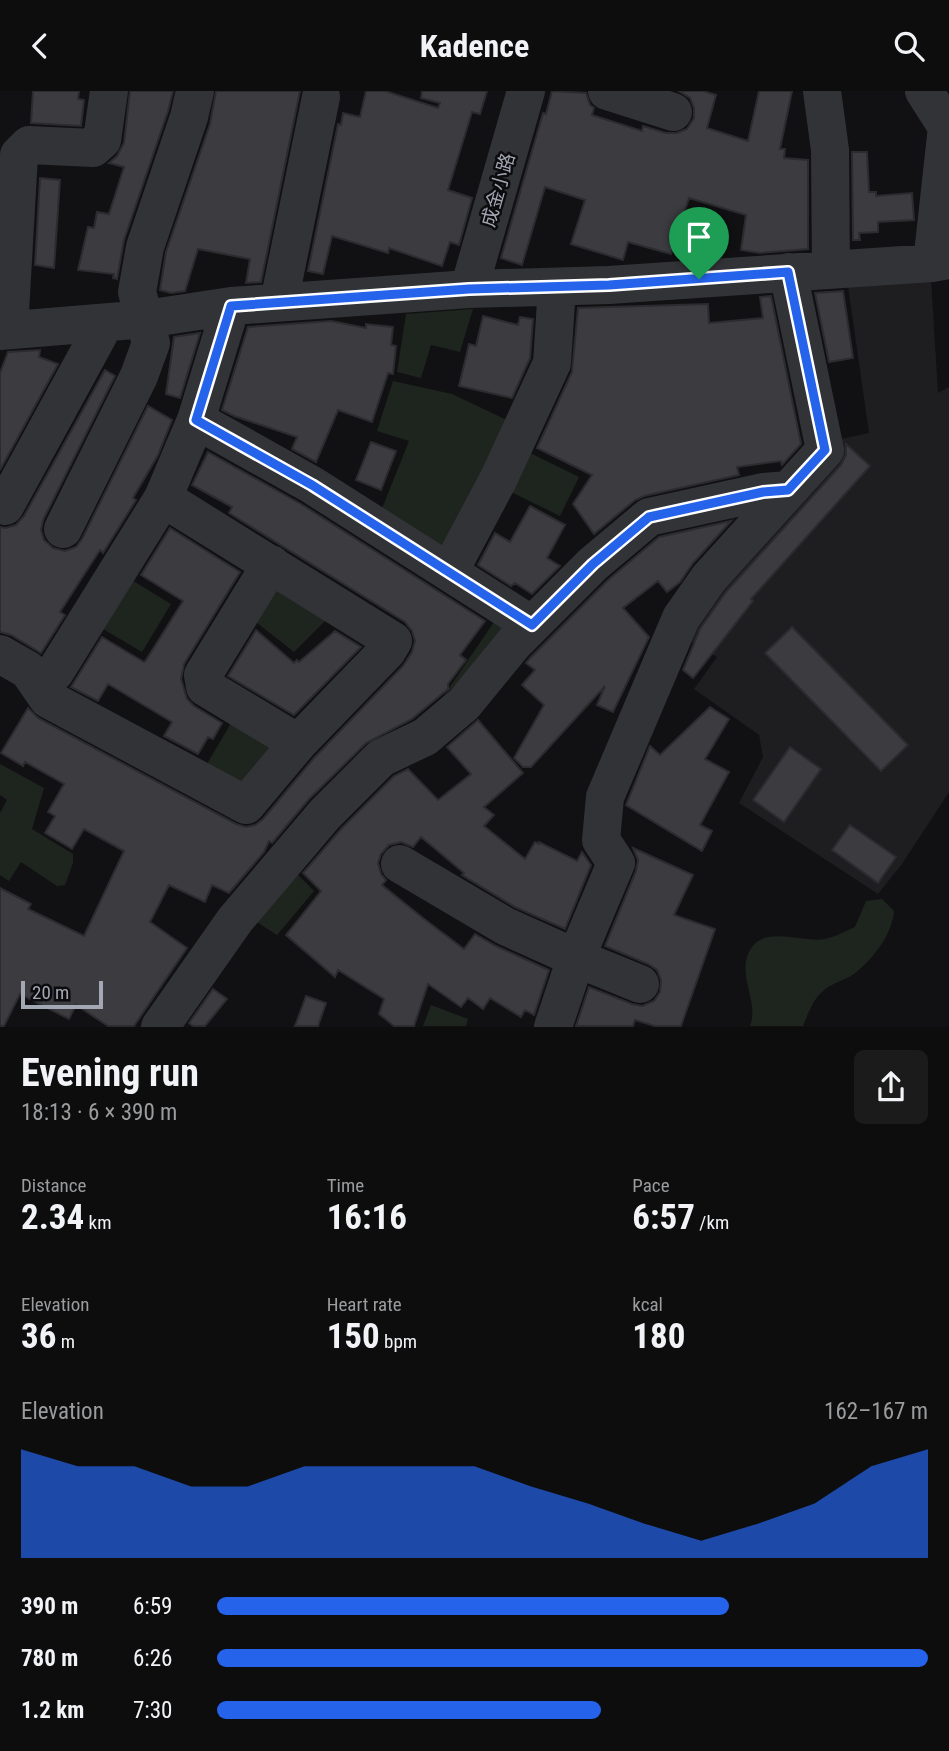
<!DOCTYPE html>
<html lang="en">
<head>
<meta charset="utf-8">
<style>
  body { margin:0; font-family:"Roboto Condensed","Noto Sans JP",sans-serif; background:#1b1b1c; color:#f1f3f6; height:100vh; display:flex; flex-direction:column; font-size:26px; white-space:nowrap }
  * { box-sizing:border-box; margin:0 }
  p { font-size:23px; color:#9a9c9e }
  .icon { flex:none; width:38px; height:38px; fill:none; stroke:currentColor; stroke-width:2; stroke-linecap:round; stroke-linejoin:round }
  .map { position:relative; height:936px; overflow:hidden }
  .drawer { display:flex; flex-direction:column; background:#0d0d0e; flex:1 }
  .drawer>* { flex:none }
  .scale { position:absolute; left:21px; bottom:18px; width:82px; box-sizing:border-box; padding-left:7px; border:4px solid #a3a6b3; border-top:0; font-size:19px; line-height:24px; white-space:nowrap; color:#a3a6b3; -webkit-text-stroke:5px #0c0c0e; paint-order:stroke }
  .pin { position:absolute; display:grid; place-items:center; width:60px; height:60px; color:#fff; margin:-72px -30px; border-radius:50% 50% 50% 0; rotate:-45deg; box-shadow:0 0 7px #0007 }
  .pin .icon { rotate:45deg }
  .round { display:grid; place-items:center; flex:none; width:74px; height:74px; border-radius:10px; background:#1b1b1c }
  .head { display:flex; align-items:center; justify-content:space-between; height:119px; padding:0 21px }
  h1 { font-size:38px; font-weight:700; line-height:52px }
  .figures { display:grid; grid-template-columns:repeat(3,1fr); gap:10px; height:119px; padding:7px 21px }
  .figures div { display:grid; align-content:center }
  .figures b { font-size:35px; font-weight:700 }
  .figures small { font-size:19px; font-weight:400 }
  .figures p { font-size:19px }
  .chart { height:196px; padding:14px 21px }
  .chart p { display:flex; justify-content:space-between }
  .chart svg { width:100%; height:126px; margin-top:7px; fill:#2563eb; opacity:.7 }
  ul { padding:0 21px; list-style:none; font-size:23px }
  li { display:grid; grid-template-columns:112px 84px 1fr; align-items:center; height:52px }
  li i { height:18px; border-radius:9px; background:#2563eb }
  header { display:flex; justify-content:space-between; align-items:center; height:91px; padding:0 21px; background:#0d0d0e; font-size:32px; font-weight:700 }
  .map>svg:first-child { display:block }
</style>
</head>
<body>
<header><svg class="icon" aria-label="back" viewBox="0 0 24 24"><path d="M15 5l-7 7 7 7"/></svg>Kadence<svg class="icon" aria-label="search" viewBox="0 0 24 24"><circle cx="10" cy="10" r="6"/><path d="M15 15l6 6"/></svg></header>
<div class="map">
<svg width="949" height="936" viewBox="0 0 949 936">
  <rect width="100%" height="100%" fill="#111113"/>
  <path fill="#1e1d20" d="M931 188 938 302 949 296V701L902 773 878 803 739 712 763 666 759 644 694 598 717 566 682 545 841 348 869 342 848 195Z"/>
  <path fill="#1e251f" d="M473 218 460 261 431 254 421 287 397 281 406 223Z
    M393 290 452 303 511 331 443 457 381 420 409 350 377 340Z
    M524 359 579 386 560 425 507 399Z
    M277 486 330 525 294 561 252 528Z
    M130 488 171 513 142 561 98 535Z
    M498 525 513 537 443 606Z
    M234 627 283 653 240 699 204 678Z
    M0 673 44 697 32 738 73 763V772L65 794 57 795 21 771 9 790 0 784V722L7 709 0 704Z
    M293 779 314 800 277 844 249 826Z
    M882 808 894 820C892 844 873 868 854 883 844 890 830 892 821 902 813 909 807 925 803 935H750C760 910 734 881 752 856 767 835 803 852 825 848 835 846 846 840 855 836L866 810Z
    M431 914 468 928 466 935H423Z"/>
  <path fill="#3c3b40" stroke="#2c2b2f" stroke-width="2" d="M33 0H79L78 8 84 9 81 35 31 32Z
    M130 0H173L168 20 124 149 117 188 113 187 114 183 78 179 88 136 94 137 97 121 109 123 124 76 109 72 117 65 124 52Z
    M216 0H300L261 191 246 192 250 168 198 158 185 200 171 202 160 199 166 161 210 33Z
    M366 0H385L438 17 440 12 421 7 422 0H487L480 23 472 21 448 99 472 107 459 154 450 151 442 175 389 157 388 162 332 145 323 183 308 180 338 33 341 34 343 22 360 26Z
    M552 0 586 2 590 14 594 17 592 24 642 40 643 35 666 42H677L687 38 694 27V17L690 7 679 0H703L716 4 707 37 748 50 759 0H792L780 58H785L784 67 808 69V158L760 162 741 159 746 124 689 107 671 163 628 151 623 169 571 153 585 109 545 96 522 174 501 167 543 22 546 23Z
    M852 61H867L869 101H876V105L912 102 914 129 878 131V141L859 142 860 149H853Z
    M40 87 60 89 54 177 35 174Z
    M843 200 853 267 829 271 815 202Z
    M771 205 801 353 782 374 781 370 737 376 739 384 644 405 635 409 594 443 573 413 592 384 537 357 572 281 578 217 708 213 709 232 763 227 760 206Z
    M483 225 518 234 520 226 533 228 530 267 512 307 459 295 469 253 476 255Z
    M331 230 366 237V233L393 236 391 254 396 255 393 283 388 282 372 331 338 319 316 371 292 358 297 346 234 325 222 319 248 236Z
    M200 242 180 307 166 303 174 246Z
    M40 259 39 266 58 273 0 379V282L8 261Z
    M105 279 115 285 43 429 41 439 44 449 53 457 65 460 76 456 82 448 148 315 172 329 158 364 133 407 136 409 103 462 100 459 60 521 65 524 41 562 11 544 0 541V436L6 437 16 434 24 425Z
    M371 351 396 360 381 399 356 389Z
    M846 353 870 375 751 508 753 510 693 587 683 579 700 538 726 501 841 374 846 364Z
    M208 361 301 413 485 530 460 564 466 569 448 593V598L412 628 366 652 309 708 272 752 269 750 264 761 229 802 212 794 205 811 169 794 150 831 187 857 134 935H108L76 914 69 928 20 903 4 935H0V797L31 813 28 818 84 845 124 760 84 738 72 758 45 742 55 725 48 721 64 693 25 671 23 675 1 662 28 617 38 627 236 733 246 736 255 734 263 728 314 667 403 575 412 561 415 550 412 540 405 531 229 422 232 416 192 394Z
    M530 415 565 434 547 467 560 475 532 503 515 492 511 495 478 474 495 442 510 451Z
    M731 430 693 472 680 491 667 501 658 490 623 517 649 546 613 621 597 614 605 595 531 676H523L514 667 544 614 522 594 535 579 526 572 530 567 608 489 659 446Z
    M170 437 240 481 184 573 181 588 187 608 194 615 222 632 213 648 208 646 198 663 164 645 172 631 108 593 98 610 71 596 102 546 144 571 146 569 183 510 141 484Z
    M792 536 908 654 881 680 765 562Z
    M256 539 294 572 297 569 299 571 335 540 361 556 294 624 228 585Z
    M710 616 729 628 705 668 729 681 700 734 712 740 702 760 626 714 650 655 660 664Z
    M478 629 523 682 484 716 494 724 484 735 525 768 535 751 539 753V751L577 770 582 761 591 774 565 838 515 816 462 784 464 782 421 746 413 756 401 751 389 754 381 763 378 772 381 783 386 789 382 794 423 827 464 858 475 843 496 855 549 879 534 924 525 919 521 926 490 907 483 918 468 907 461 916 428 893 414 935H394L379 923 384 908 338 879 335 886 286 844 321 800 303 782 341 738 394 685 408 678 438 709 471 683 447 656Z
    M790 656 821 678 784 731 753 709Z
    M850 734 896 766 878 792 832 759Z
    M633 757 693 784 674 824 715 838 681 935H655L635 929 633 935H576L589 896 632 913 642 915 654 910 660 901 661 889 657 879 648 873 605 855 636 780 638 769Z
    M213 898 227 908 205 935H193L189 932Z
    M306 905 326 912 318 935H295Z"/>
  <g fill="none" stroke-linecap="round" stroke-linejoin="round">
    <path stroke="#323337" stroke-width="38" d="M607 0 673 21
      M822 0 830 59 831 178
      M924 0 947 36 932 172
      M469 198 526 0
      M279 211 321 6
      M9 239 19 64 29 54 93 57 102 49 109 0
      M0 240 146 228 231 215 469 198 609 194 932 172 949 169
      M196 329 312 394 532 534
      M5 415 105 232
      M63 438 139 285 151 252 137 201 145 156 189 26 195 0
      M271 473 203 584 205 596 298 652
      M449 481 499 387 552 272 557 196
      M0 563 28 579 48 608 246 714 298 652 387 560 393 550 163 407
      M40 594 55 581 163 407 196 329 231 215
      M400 773 505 835 576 867 640 893
      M160 936 235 829 325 723 381 667 425 646 464 613 514 552 593 473 649 426 763 401 788 399
      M553 936 576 867 616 772 601 749 605 706 681 527 709 487 825 359 788 181"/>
  </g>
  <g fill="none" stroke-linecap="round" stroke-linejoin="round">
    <g stroke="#fff" stroke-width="14">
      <path id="route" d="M788 181 825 359 788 399 763 401 649 426 593 473 532 534 312 394 196 329 231 215 469 198 609 194Z"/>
    </g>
    <use href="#route" stroke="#2563eb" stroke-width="9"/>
  </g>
  <g text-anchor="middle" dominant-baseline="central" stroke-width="5" stroke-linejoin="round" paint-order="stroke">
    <g font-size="19" fill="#a3a6b3" stroke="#0c0c0e">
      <text transform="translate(498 99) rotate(-74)">成金小路</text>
    </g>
  </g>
</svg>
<div class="scale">20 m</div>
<div class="pin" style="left:699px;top:188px;background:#1e9e55"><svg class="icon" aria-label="arrive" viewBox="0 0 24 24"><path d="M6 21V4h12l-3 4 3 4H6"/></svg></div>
</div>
<section class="drawer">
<div class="head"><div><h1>Evening run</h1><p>18:13 · 6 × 390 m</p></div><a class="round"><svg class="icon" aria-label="share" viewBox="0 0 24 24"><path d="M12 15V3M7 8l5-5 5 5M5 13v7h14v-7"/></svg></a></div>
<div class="figures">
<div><p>Distance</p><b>2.34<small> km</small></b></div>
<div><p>Time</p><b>16:16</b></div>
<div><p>Pace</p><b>6:57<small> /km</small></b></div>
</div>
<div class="figures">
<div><p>Elevation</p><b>36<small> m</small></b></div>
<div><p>Heart rate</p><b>150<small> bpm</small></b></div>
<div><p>kcal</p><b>180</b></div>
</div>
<div class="chart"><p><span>Elevation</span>162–167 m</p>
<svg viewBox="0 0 160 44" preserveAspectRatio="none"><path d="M0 44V6L10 12L20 12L30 19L40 19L50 12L60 12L70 12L80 12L90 19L100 25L110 32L120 38L130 32L140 25L150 12L160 6V44z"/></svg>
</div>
<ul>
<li><b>390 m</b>6:59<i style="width:72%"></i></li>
<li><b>780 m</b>6:26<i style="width:100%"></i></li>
<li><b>1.2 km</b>7:30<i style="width:54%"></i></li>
</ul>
</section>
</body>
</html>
